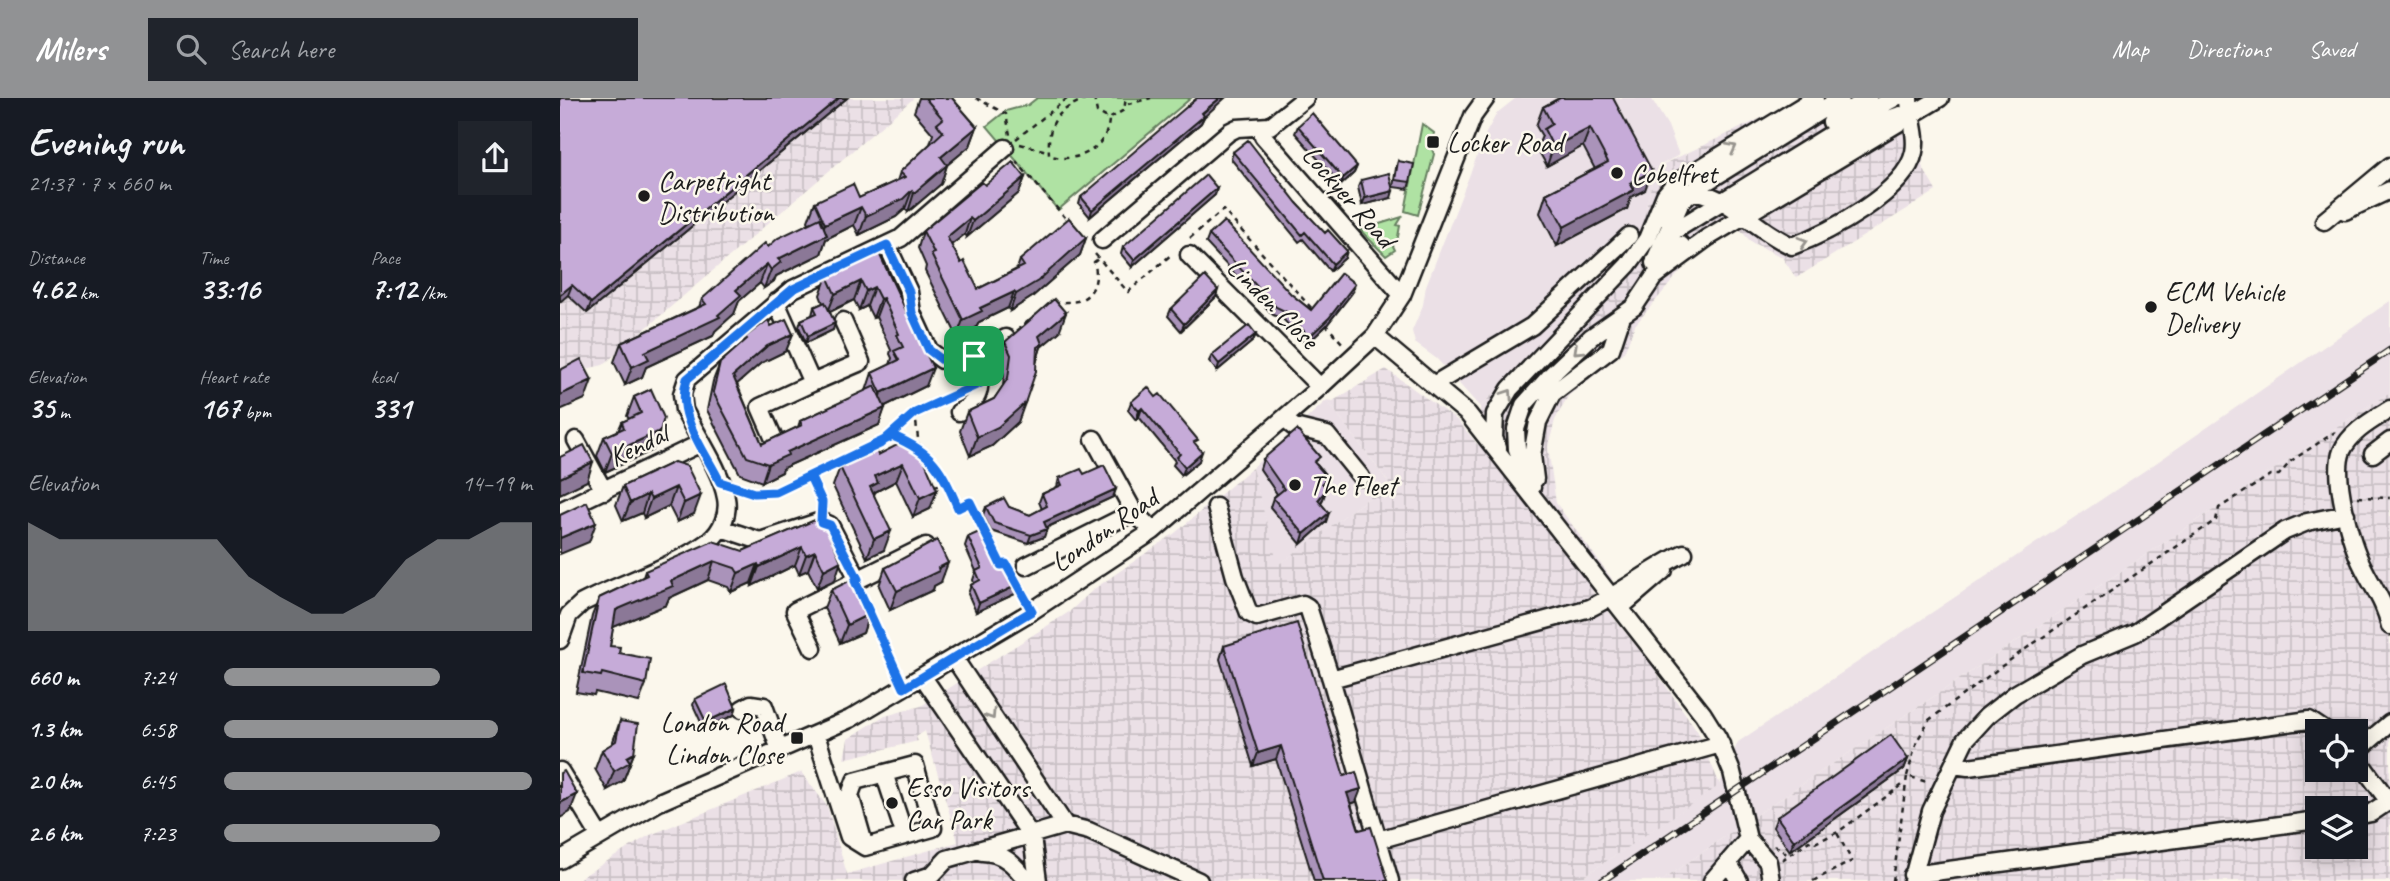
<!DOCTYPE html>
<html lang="en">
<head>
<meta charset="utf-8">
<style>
  body { margin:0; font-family:Caveat,sans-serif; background:#20242c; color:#f1f3f6; height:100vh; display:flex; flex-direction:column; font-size:26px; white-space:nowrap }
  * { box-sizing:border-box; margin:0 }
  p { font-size:23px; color:#9ea1a6 }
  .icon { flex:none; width:38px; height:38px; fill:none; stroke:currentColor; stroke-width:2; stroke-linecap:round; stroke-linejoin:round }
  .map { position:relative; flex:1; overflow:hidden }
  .panel { display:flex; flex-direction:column; background:#171b24; width:560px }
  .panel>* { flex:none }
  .buttons { position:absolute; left:1745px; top:621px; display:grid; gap:14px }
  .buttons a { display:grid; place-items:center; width:63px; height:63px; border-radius:0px; background:#171b24; box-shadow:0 4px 18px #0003; font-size:35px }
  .pin { position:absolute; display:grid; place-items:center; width:60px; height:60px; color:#fff; margin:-30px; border-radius:14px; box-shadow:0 4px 10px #0006 }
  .round { display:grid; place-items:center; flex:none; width:74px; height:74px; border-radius:0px; background:#20242c }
  .head { display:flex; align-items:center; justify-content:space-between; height:119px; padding:0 28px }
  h1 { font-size:38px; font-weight:700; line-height:52px }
  .figures { display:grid; grid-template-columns:repeat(3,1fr); gap:10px; height:119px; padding:7px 28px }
  .figures div { display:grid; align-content:center }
  .figures b { font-size:30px; font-weight:700 }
  .figures small { font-size:19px; font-weight:400 }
  .figures p { font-size:19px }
  .chart { height:196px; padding:14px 28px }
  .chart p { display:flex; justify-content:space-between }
  .chart svg { width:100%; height:126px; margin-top:7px; fill:#919294; opacity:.7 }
  ul { padding:0 28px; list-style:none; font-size:23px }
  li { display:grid; grid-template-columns:112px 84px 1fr; align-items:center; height:52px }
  li i { height:18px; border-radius:9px; background:#919294 }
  header { display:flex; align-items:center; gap:42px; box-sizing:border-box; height:98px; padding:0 35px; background:#919294; color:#fff }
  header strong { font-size:33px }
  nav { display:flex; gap:38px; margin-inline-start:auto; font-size:24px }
  .search { width:490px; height:63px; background:#20242c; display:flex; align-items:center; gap:18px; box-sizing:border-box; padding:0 24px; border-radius:0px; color:#9ea1a6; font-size:26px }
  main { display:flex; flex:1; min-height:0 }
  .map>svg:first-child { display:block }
</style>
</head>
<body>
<header>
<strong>Milers</strong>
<div class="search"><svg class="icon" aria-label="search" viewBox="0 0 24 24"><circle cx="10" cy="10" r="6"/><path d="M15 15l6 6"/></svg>Search here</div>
<nav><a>Map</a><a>Directions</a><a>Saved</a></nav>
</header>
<main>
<section class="panel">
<div class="head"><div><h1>Evening run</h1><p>21:37 · 7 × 660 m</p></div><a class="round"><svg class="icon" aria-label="share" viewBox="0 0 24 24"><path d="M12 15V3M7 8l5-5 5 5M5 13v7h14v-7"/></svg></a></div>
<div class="figures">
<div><p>Distance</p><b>4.62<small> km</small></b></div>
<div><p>Time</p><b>33:16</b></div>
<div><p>Pace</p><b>7:12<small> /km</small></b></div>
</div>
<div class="figures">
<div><p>Elevation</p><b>35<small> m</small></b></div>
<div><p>Heart rate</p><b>167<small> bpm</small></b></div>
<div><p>kcal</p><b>331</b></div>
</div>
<div class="chart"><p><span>Elevation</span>14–19 m</p>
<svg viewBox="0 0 160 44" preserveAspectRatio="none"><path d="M0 44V6L10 12L20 12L30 12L40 12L50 12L60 12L70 25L80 32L90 38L100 38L110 32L120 19L130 12L140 12L150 6L160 6V44z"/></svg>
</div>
<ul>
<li><b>660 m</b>7:24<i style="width:70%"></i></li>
<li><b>1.3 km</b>6:58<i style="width:89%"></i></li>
<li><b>2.0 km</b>6:45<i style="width:100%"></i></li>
<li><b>2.6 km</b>7:23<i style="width:70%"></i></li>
</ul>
</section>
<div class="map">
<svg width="1830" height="783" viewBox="0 0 1830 783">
  <defs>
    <pattern id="industrial-grid" width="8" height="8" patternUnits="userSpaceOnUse" patternTransform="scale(1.75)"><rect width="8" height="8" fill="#ebe0e6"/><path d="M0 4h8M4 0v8" fill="none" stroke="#c9c0c5"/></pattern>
  </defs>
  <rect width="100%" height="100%" fill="#fbf7ec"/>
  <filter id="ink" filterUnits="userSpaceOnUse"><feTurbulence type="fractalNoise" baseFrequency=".0143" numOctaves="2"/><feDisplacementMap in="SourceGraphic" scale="14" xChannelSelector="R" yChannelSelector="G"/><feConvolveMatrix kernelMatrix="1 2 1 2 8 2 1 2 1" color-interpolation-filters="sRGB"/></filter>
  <g filter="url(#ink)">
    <path fill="#ebe0e6" d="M956 0H1091L1108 28 1119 57 1095 70 1080 137 1006 223 920 309 877 261 855 245 852 233 863 207 866 188 926 35 937 15Z
      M1830 203V294L1175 731 1102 783H1017L1159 687 1178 644 1596 365Z
      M767 302 829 385 717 468 692 370Z"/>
    <path fill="url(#industrial-grid)" fill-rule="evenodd" d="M0 0H354L43 267 0 277Z
      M1237 0H1392L1361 19 1366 41 1362 68 1376 93 1236 180 1222 159 1191 144 1177 128 1130 162 1075 227 1064 254 1008 298 995 322 988 349 996 405 1052 481 1032 493 1090 565 1138 634 1160 687 1017 783H15L88 738 241 674 267 708 287 776 398 744 365 633 356 639 358 643 284 661 288 641 322 619 361 608 509 514 534 491 615 435 692 370 718 467 829 385 767 302 773 303 826 271 898 323 918 347 920 309 1006 223 1080 137 1095 70 1210 16Z
      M1830 294V783H1102L1175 731ZM1757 634H1796V672H1757ZM1757 710H1796V749H1757Z"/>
    <path fill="#afe2a3" stroke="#667f60" stroke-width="2" d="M477 0H631L498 112 427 28 446 13 468 7Z
      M862 26 874 35 871 49 874 56 858 117 845 113Z
      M842 119 837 127 840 128 837 144 834 143 833 148 835 152 826 158 800 132Z"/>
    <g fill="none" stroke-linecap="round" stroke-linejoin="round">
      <g stroke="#1c1c1c" stroke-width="21">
        <path id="minor" d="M1271 24 1309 0
          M702 30 703 38 842 197
          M1175 112 1319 24 1340 17
          M1785 113 1830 92
          M1100 119 1125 93C1168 94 1193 131 1232 148 1268 135 1346 94 1354 54 1358 36 1349 18 1349 0
          M1764 123 1830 68
          M1106 138 1294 22 1335 0
          M542 142 669 34 677 30 710 28 745 0
          M327 147 349 194 352 215 369 252 382 262 414 258 446 240
          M629 157 760 289
          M1095 162 1121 104 1140 88 1281 0
          M1094 165 1121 147
          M216 204 252 285 301 264 283 223
          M815 238 908 316 1143 616 1158 640 1172 674 1188 741 1152 783
          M873 287 972 228 1069 138
          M1830 311C1813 322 1791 333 1782 353 1772 378 1791 446 1803 469 1813 490 1825 504 1830 528
          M399 314C424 302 422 283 414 258
          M724 321 734 329 767 337 801 379
          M214 341 200 309 252 285
          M534 341 574 414 593 433
          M16 342 44 393
          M938 350 934 340 935 316 950 291 1068 167 1087 141 1105 97 1114 86 1255 0
          M1813 356 1830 343
          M975 381 972 357 978 324 992 296 1051 251 1062 218
          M972 389 957 351 956 331 964 307 991 277 1031 239 1074 209 1094 179 1147 140 1380 0
          M656 409 675 479 689 515 697 519 743 506 748 509 771 581
          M0 413 141 345
          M161 430 200 443 261 423 270 427 298 481
          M1124 455C1091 471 1063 494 1030 510L771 581 818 742 1161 646
          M466 468 574 414
          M1061 509 1104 472
          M0 542 9 517 22 505C63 484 112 470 149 443 162 433 169 415 166 400 162 374 136 336 124 312L122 296 127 281 233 191 341 140 445 50
          M253 550 235 513 366 448
          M394 560 505 727
          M363 579 472 739 478 783
          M182 611 191 606 204 608 220 652
          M256 637 289 739 305 749 373 730 355 667 295 683 290 697 305 749
          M1796 654 1830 625
          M1796 659 1830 705
          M1394 667 1408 669 1749 622 1767 634
          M0 673 39 737
          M324 675 345 738
          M1796 718 1811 715 1829 703
          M1188 741 1208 764 1211 783
          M818 742 830 783
          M422 754C443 754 455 767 467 783
          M0 762 99 704 290 621 472 513 593 433 760 289 815 238 842 197 913 18 926 0
          M1168 764 1179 783
          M1352 777 1757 722
          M354 783 372 777 387 761 505 727 529 733 639 783
          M1352 783 1371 713 1405 642 1427 618 1455 596 1522 557 1575 535 1725 433 1747 424 1786 416"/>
      </g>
      <path stroke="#1c1c1c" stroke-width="2.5" stroke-dasharray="5 5" stroke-linecap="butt" d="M416 0 446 16 450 37
        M527 0C498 12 487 23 489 57 515 67 548 51 549 21
        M534 0 537 14 549 21 564 12 566 0
        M568 6 591 0
        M456 41 508 0
        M460 46 487 53
        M456 63 509 124
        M630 140 663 112 754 213
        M535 156 568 194 612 156
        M494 206C502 203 509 205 517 203 535 198 539 179 534 164L538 161
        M765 226 784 247
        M457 232 485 210
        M355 315 359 349 381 374 398 409 410 404 423 432
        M333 338 359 349
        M250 378 262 407
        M374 388 387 385
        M180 391 194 395 216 394 320 346 333 338 355 315 395 297
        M1798 399 1830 400
        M458 488 465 500
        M302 499 337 576
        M1347 678 1357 643 1369 622 1461 554 1656 422 1659 410 1711 377H1719L1731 363 1775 334
        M1214 747 1228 757
        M1222 762 1249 743 1253 746 1278 734 1345 685
        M1253 783 1292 763 1277 735
        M1333 783 1347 678 1367 684"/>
      <use href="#minor" stroke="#fbf7ec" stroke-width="16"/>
      <g stroke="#1c1c1c" stroke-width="7">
        <path id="rail" d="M1042 783 1830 252"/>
      </g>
      <use href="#rail" stroke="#fbf7ec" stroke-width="4.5" stroke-dasharray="13" stroke-linecap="butt"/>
    </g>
    <path fill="#aa93ba" stroke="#1c1c1c" stroke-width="2" d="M0 0H287L27 215 8 197Z
      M359 0H392L417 29 410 48 387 67 381 86 348 114 345 111 336 119 299 137 294 127 266 141 261 156 216 178 214 183 204 190 200 185 179 203 174 216 155 233 153 238 86 269 82 279 65 287 54 264 61 245 139 209 142 201 208 149 249 125 248 123 255 104 299 100 337 83 340 74 370 46 373 36 354 14Z
      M999 0H1053L1085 92 1071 99 1067 111 997 148 980 115 986 96 1035 71 1023 48 987 68 977 50 982 38 976 28 983 9Z
      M644 19 641 25 530 119 519 106 521 99Z
      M738 28 797 68 794 75 781 87 735 35Z
      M673 54 737 105 785 160 770 173 743 141 739 144 671 61Z
      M838 63 850 84 848 91 833 89 836 70Z
      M465 79 459 95 407 139 405 136 391 147 401 165 418 191 457 171 460 162 526 140 520 157 472 199 450 213 448 210 419 224 416 230 397 238 365 173 366 168 358 150 363 133 425 87Z
      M801 82 831 100 802 107 798 89Z
      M657 90 655 97 572 169 561 156 563 149Z
      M649 137 731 196 751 212 792 195 766 228 746 247 724 222 713 217 646 145Z
      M318 153 366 288 325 308 319 327 223 370 222 374 202 384 180 376 147 312 153 283 160 265 183 245 185 239 211 228 226 253 201 265 177 286 202 346 238 329 240 323 306 293 312 275 330 267 332 260 330 256 331 252 316 219 313 220 307 208 299 212 294 202 270 214 273 232 246 245 239 229 241 222 252 217 254 209 263 205 260 197 267 178Z
      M656 199 621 233 608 218 611 211Z
      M499 234 481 249 458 324 432 348 410 358 400 333 407 314 434 301 443 288 444 276 438 262 445 244Z
      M696 236 693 243 657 273 649 263 652 257Z
      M91 291 93 352 45 374 37 358 44 339 58 333 62 324 69 321 67 318 74 299Z
      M571 304 636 347 639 363 622 377 613 367 615 363 579 319 576 322 568 312Z
      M361 354 370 411 353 419 336 383 315 394 314 397 324 452 307 460 273 388 280 369 318 357Z
      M703 361 757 367 768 380 765 388 763 401 761 405 766 424 741 446 710 409 713 400 717 396 700 371Z
      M114 364 134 416 117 424 109 408 84 420 82 415 63 423 56 407 63 388Z
      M524 376 556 391 553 399 486 430 484 439 468 445 431 433 423 417 426 409H449L470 417 482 411 479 404 482 396 497 389 499 380Z
      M262 419 275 482 257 490 248 472 239 476 235 467 192 488 191 485 171 494 168 489 148 482 109 500 106 507 53 529 50 548 59 555 86 586 79 604 35 594 34 597 16 594 32 518 39 500 83 479 85 473 183 453Z
      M408 439 446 470 457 495 416 514 408 496 411 487 414 485 413 482 416 473 405 448Z
      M325 470 381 484 374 488 373 492 330 512 319 488Z
      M271 492 309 516 303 535 280 545 264 510Z
      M664 548 784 678 796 704 791 706 799 732 828 783H754L716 661 693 668 660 561Z
      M135 601 176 610 174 617 144 631 133 607Z
      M60 623 74 655 63 683 47 692 35 671 42 652 52 646Z
      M1348 661 1344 671 1230 753 1213 729 1217 719Z"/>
    <path fill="#8b7897" stroke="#1c1c1c" stroke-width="2" d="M279 0H287L27 215 31 205Z
      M660 0H665L644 19 641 25 530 119 532 112Z
      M417 29 410 48 387 67 381 86 348 114 354 95 381 59Z
      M1030 30 1023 48 987 68 993 49Z
      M797 68 794 75 781 87 783 80Z
      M1092 73 1085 92 1071 99 1067 111 997 148 1004 129 1070 85Z
      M465 79 459 95 407 139 413 123Z
      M657 90 655 97 572 169 574 162Z
      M352 92 345 111 336 119 299 137 306 118Z
      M833 93 831 100 802 107 805 100Z
      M301 109 294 127 266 141 261 156 216 178 214 183 204 190 211 172 218 161 259 141 265 126Z
      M410 120 405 136 381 155 387 139Z
      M526 140 520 157 472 199 450 213 456 196Z
      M787 153 785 160 770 173 773 166Z
      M207 166 200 185 179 203 174 216 155 233 153 238 86 269 82 279 65 287 72 269 85 254 158 217 176 192Z
      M301 183 294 202 268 214 275 196Z
      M795 186 792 195 766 228 746 247 749 239Z
      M12 187 8 197 0 204V197Z
      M314 189 307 208 299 212 306 193Z
      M658 192 656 199 621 233 624 226Z
      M454 194 448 210 419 224 416 230 397 238 403 222 420 210Z
      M323 200 316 219 313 220 320 201Z
      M506 215 499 234 481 249 476 265 470 268 479 238Z
      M275 225 273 232 246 245 248 238Z
      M233 236 226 253 201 265 167 295 173 278 207 248Z
      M696 236 693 243 657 273 659 266Z
      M373 270 366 288 315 313 321 295Z
      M32 282 25 301 0 312V297Z
      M465 305 458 324 432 348 410 358 417 339Z
      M325 310 319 327 223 370 222 374 202 384 208 366 227 354Z
      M582 310 579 319 576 322 579 313Z
      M100 333 93 352 45 374 52 355Z
      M642 354 639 363 622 377 625 369Z
      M33 364 27 383 0 396V380Z
      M343 365 336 383 315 394 312 403 310 389 315 378Z
      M116 389 109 408 84 420 91 401Z
      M556 391 553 399 481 432 484 424Z
      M767 391 763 401 755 412 758 402Z
      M377 392 370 411 353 419 360 400Z
      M88 396 82 415 63 423 70 405Z
      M141 397 134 416 117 424 124 405Z
      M769 415 766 424 741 446 744 436Z
      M36 425 29 444 0 456V440Z
      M487 431 484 439 468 445 471 437Z
      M331 433 324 452 307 460 314 441Z
      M242 449 235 467 192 488 199 469Z
      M255 453 248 472 239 476 246 457Z
      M154 463 148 482 109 500 106 507 49 531 56 512 111 483Z
      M281 463 275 482 257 490 264 472Z
      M388 465 381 484 374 488 373 492 330 512 337 493Z
      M198 466 191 485 171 494 178 475Z
      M460 486 457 495 416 514 419 505Z
      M309 516 303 535 280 545 287 527Z
      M176 610 174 617 144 631 146 624Z
      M721 648 716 661 693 668 698 655Z
      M74 655 63 683 47 692 54 673 67 659Z
      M1348 661 1344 671 1230 753 1234 743Z
      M801 691 796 704 782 708 787 695Z
      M17 696 10 714 0 720V705Z"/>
    <path fill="#c6abd8" stroke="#1c1c1c" stroke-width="2" d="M0 0H279L31 205 12 187 0 197Z
      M365 0H392L417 29 381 59 387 67 354 95 352 92 343 101 306 118 301 109 265 126 255 104 293 86 299 100 345 79 340 74 383 34 377 26 383 21Z
      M637 0H660L642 15 644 18 532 112 521 99Z
      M1000 0H1053L1092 73 1070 85 1074 92 1004 129 986 96 1048 64 1030 30 993 49 984 31 992 26 983 9Z
      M752 15 797 68 783 80 738 28Z
      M688 42 737 105 765 135 768 132 787 153 773 166 745 134 742 137 673 54Z
      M838 63 854 66 850 84 835 82Z
      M453 64 465 79 413 123 410 120 387 139 401 165 404 163 418 191 464 168 460 162 509 120 526 140 478 183 456 196 454 194 420 210 422 213 403 222 371 156 374 155 363 133 422 84 425 87Z
      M829 75 833 93 805 100 801 82Z
      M646 77 657 90 574 162 563 149Z
      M260 120 267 137 218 161 221 164 211 172 207 166 176 192 181 197 158 217 160 219 85 254 89 261 72 269 61 245 146 206 142 201 205 145 208 149 218 140Z
      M664 123 731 196 751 212 781 175 795 186 769 220 749 239 727 214 716 209 649 137Z
      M318 153 373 270 321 295 312 275 339 262 334 253 343 249 337 237 339 236 323 200 320 201 314 189 306 193 301 183 275 196 267 178Z
      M645 178 658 192 624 226 611 211Z
      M494 201 506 215 479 238 482 246 477 249 476 273 465 305 438 329 417 339 407 314 434 301 448 280 451 257 445 244Z
      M265 204 275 225 248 238 241 222 257 215 254 209Z
      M226 221 233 236 207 248 173 278 202 346 242 327 240 323 315 288 325 310 227 354 228 357 208 366 187 359 153 294 160 265 187 241 185 239 208 222 211 228Z
      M689 227 696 236 659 266 652 257Z
      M21 261 32 282 0 297V272Z
      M588 289 596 299 600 296 638 342 634 344 642 354 625 369 617 359 620 356 582 310 579 313 571 304Z
      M91 291 104 320 100 333 52 355 44 339 64 330 62 324 81 315 74 299Z
      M737 332 760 359 754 364 768 380 762 385 767 391 758 402 769 415 744 436 713 400 724 391 703 361Z
      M339 346 361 354 377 392 360 400 343 365 315 378 318 385 310 389 331 433 314 441 280 369 316 352 318 357Z
      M24 347 33 364 0 380V359Z
      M114 364 127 368 141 397 124 405 116 389 91 401 88 396 70 405 63 388Z
      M544 367 556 391 484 424 487 431 471 437 434 425 426 409 444 400 449 409 470 417 487 408 482 396 502 387 499 380 521 371 524 376Z
      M27 404 36 425 0 440V417Z
      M262 419 281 463 264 472 255 453 246 457 242 449 199 469 198 466 178 475 175 470 154 463 111 483 113 488 56 512 50 548 60 549 59 555 90 561 86 586 42 575 41 578 23 575 39 500 87 477 85 473 153 443 183 453Z
      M428 430 446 470 452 468 460 486 419 505 411 487 420 482 416 473 422 470 408 439Z
      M377 442 388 465 378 470 379 473 337 493 325 470Z
      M293 481 309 516 287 527 271 492Z
      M737 525 784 678 796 674 801 691 787 695 799 732 811 729 828 783H763L721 648 698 655 664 548Z
      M166 586 176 610 146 624 135 601Z
      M60 623 78 626 74 655 67 659 70 664 54 673 42 652 56 643Z
      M1331 637 1348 661 1234 743 1217 719Z
      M4 673 17 696 0 705V675Z"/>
    <defs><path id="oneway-chevron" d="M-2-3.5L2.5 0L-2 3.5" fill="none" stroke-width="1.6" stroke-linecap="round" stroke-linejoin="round" transform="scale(1.75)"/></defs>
    <g stroke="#97948e">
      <use href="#oneway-chevron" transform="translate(1172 50) rotate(-28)"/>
      <use href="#oneway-chevron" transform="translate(1243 144) rotate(-17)"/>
      <use href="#oneway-chevron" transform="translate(1018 252) rotate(137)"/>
      <use href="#oneway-chevron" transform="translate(948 296) rotate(-56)"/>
      <use href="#oneway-chevron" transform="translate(431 617) rotate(57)"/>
    </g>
  </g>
  <g fill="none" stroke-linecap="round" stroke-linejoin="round" filter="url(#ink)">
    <g stroke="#fff" stroke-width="14">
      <path id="route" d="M414 258 382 262 369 252 352 215 349 194 327 147 233 191 127 281C115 317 145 353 160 384L194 395 216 394 333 338C373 355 381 370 398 410L410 404 441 467 446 466 472 513 344 590 295 483 298 481 270 427 261 424 262 404 250 378 320 346 355 315 421 285 414 258"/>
    </g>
    <use href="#route" stroke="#1a73e8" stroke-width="9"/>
  </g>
  <g fill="#1c1c1c" stroke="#fbf7ec" stroke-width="2.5">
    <rect x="866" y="37" width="14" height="14" rx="3.5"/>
    <circle cx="1057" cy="75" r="7"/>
    <circle cx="84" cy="98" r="7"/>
    <circle cx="1591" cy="209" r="7"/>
    <circle cx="735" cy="387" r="7"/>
    <rect x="230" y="633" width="14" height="14" rx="3.5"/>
    <circle cx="332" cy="705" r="7"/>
  </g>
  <g text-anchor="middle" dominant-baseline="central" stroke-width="5" stroke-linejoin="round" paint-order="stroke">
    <g font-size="28" fill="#1c1c1c" stroke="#fbf7ec" text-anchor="start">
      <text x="887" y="44">Locker Road</text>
      <text x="1071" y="75">Cobelfret</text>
      <text x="98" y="82">Carpetright<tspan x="98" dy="32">Distribution</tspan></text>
      <text x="1605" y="193">ECM Vehicle<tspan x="1605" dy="32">Delivery</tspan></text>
      <text x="749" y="387">The Fleet</text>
      <text x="223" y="624" text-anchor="end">London Road<tspan x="223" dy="32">Lindon Close</tspan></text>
      <text x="346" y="689">Esso Visitors<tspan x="346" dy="32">Car Park</tspan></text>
    </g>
    <g font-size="28" fill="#1c1c1c" stroke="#fbf7ec">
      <text transform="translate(789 98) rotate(49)">Lockyer Road</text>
      <text transform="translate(713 205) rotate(45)">Linden Close</text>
      <text transform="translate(78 347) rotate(-26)">Kendal</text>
      <text transform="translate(544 432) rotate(-35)">London Road</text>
    </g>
  </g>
</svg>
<div class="buttons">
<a><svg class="icon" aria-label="locate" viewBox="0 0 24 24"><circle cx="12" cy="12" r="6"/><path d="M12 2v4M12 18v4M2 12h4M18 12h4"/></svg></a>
<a><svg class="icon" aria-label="layers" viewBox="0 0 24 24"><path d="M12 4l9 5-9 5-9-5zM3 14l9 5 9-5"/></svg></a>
</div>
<div class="pin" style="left:414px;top:258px;background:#1e9e55"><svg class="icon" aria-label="arrive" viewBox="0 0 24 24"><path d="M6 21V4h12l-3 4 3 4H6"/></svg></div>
</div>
</main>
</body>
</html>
